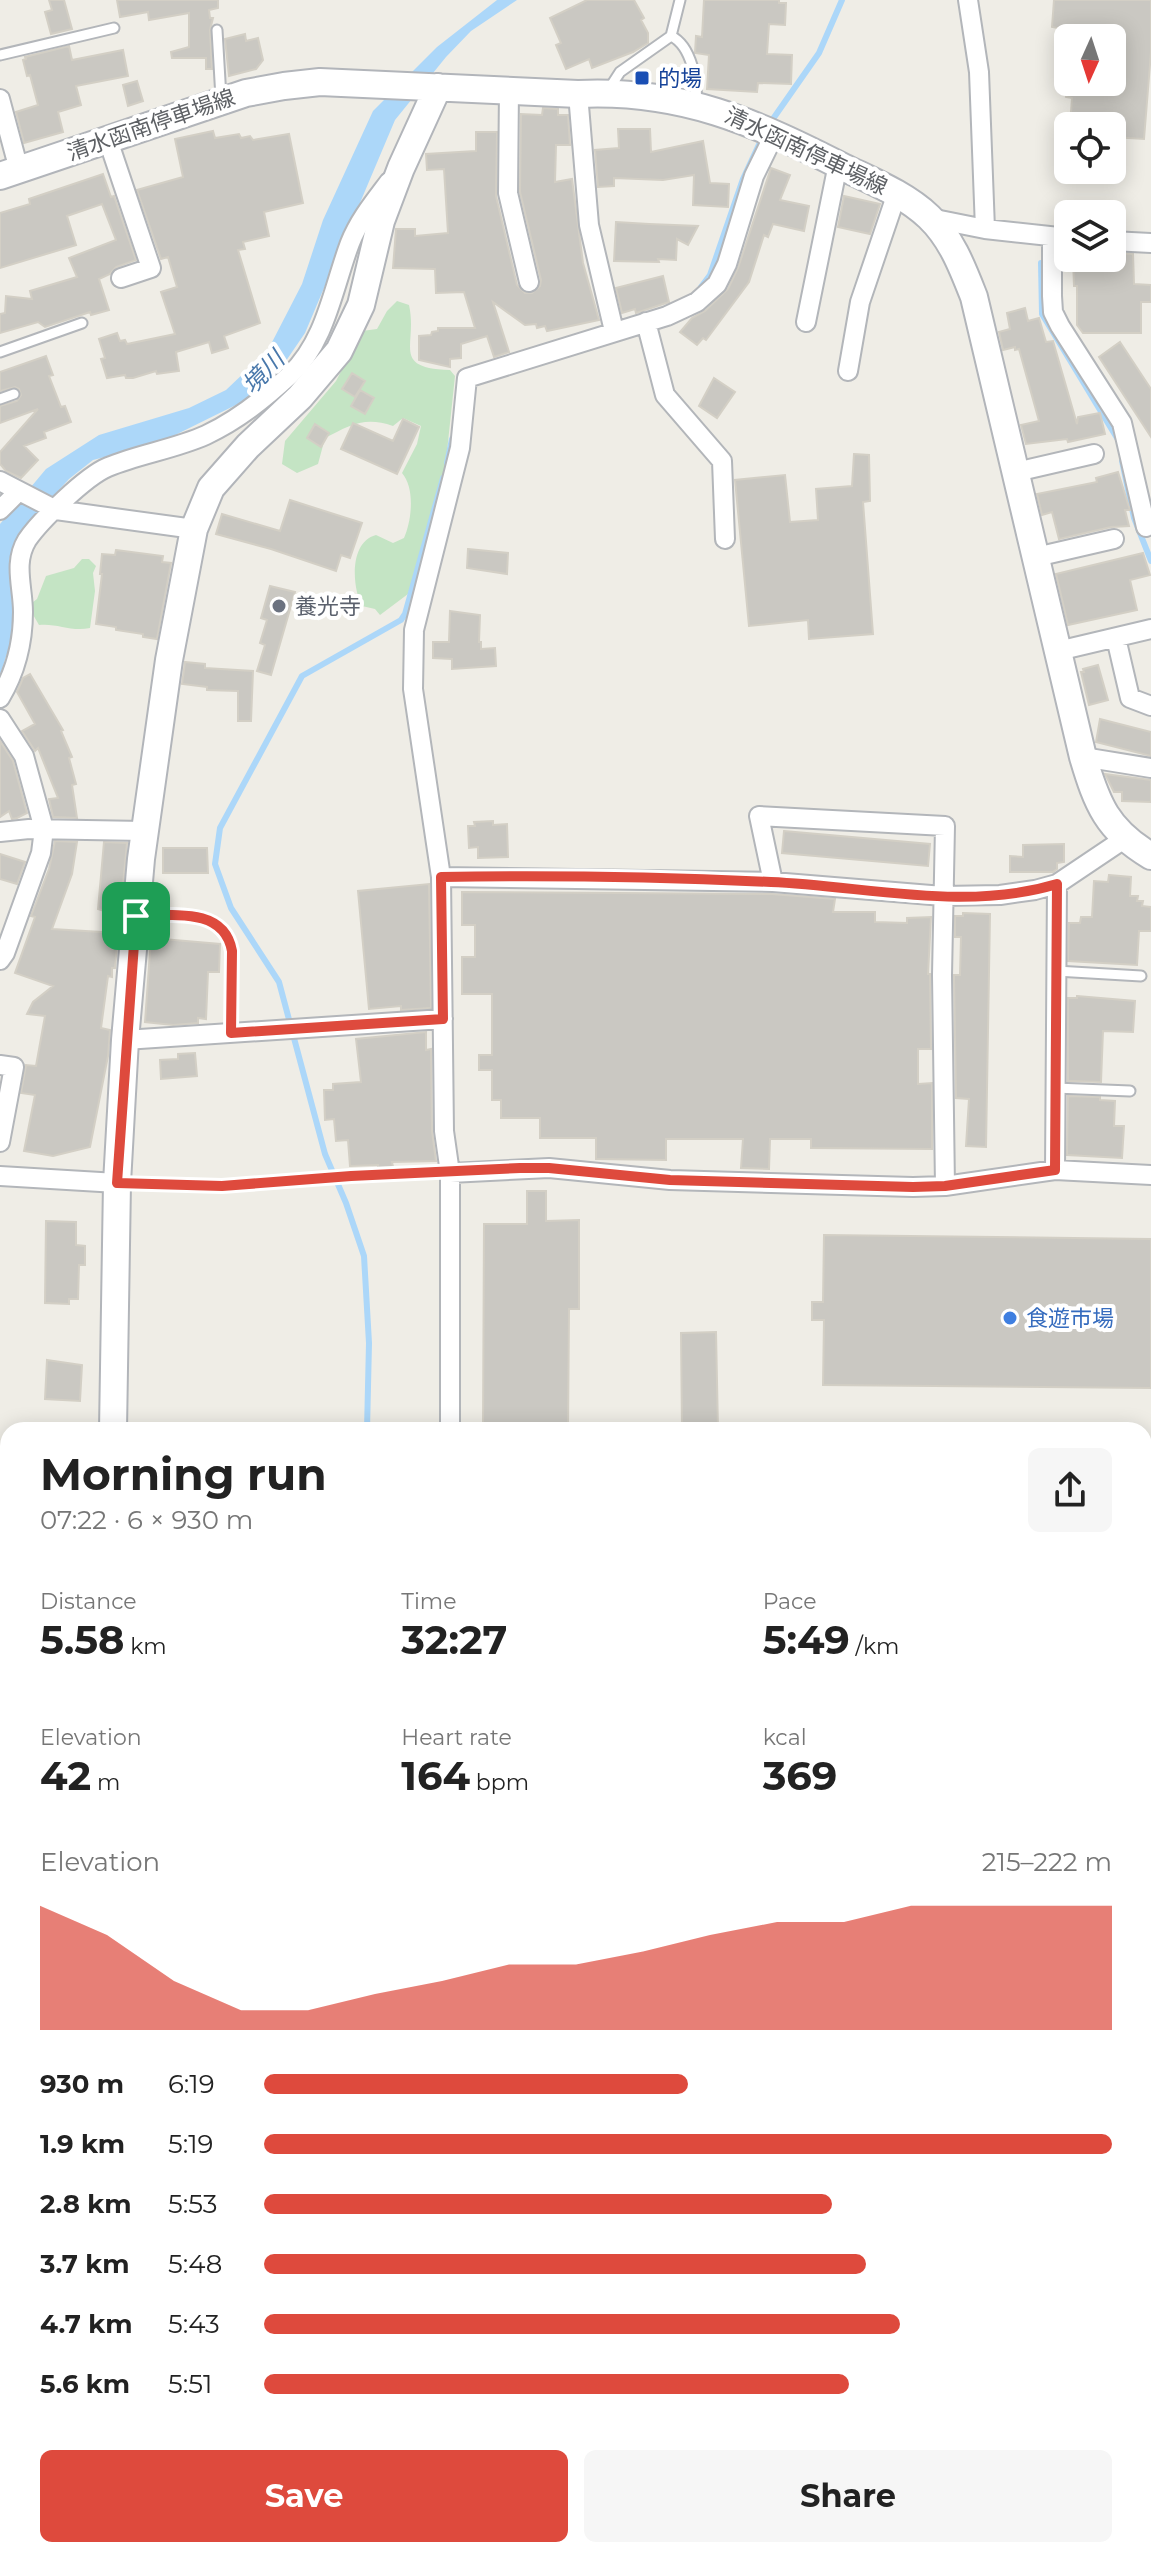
<!DOCTYPE html>
<html lang="en">
<head>
<meta charset="utf-8">
<style>
  body { margin:0; font-family:Montserrat,"Noto Sans JP",sans-serif; background:#f6f6f6; color:#222; height:100vh; display:flex; flex-direction:column; font-size:30px; white-space:nowrap }
  * { box-sizing:border-box; margin:0 }
  p { font-size:26px; color:#767676 }
  .icon { flex:none; width:44px; height:44px; fill:none; stroke:currentColor; stroke-width:2; stroke-linecap:round; stroke-linejoin:round }
  .map { position:relative; flex:1; overflow:hidden }
  .details { position:absolute; left:0px; top:1422px; width:1152px; height:1136px; display:flex; flex-direction:column; background:#fff; border-radius:24px 24px 0 0; box-shadow:0 4px 20px #0003 }
  .details>* { flex:none }
  .needle { width:52px; rotate:183deg }
  .tools { position:absolute; left:1054px; top:24px; display:grid; gap:16px }
  .tools a { display:grid; place-items:center; width:72px; height:72px; border-radius:12px; background:#fff; box-shadow:0 4px 20px #0003; font-size:40px }
  .pin { position:absolute; display:grid; place-items:center; width:68px; height:68px; color:#fff; margin:-34px; border-radius:16px; box-shadow:0 4px 12px #0006 }
  .round { display:grid; place-items:center; flex:none; width:84px; height:84px; border-radius:12px; background:#f6f6f6 }
  .overview { display:flex; align-items:center; justify-content:space-between; height:136px; padding:0 40px }
  h1 { font-size:44px; font-weight:700; line-height:60px }
  .stats { display:grid; grid-template-columns:repeat(3,1fr); gap:12px; height:136px; padding:8px 40px }
  .stats div { display:grid; align-content:center }
  .stats b { font-size:40px; font-weight:700 }
  .stats small { font-size:22px; font-weight:400 }
  .stats p { font-size:22px }
  .chart { height:224px; padding:16px 40px }
  .chart p { display:flex; justify-content:space-between }
  .chart svg { width:100%; height:144px; margin-top:8px; fill:#de4a3d; opacity:.7 }
  .primary-button { display:flex; gap:16px; margin-top:auto; padding:16px 40px }
  .primary-button a { flex:1; height:92px; border-radius:12px; background:#de4a3d; color:#fff; font-size:32px; font-weight:700; line-height:92px; text-align:center }
  .primary-button a+a { background:#f6f6f6; color:#222 }
  ul { padding:0 40px; list-style:none; font-size:26px }
  li { display:grid; grid-template-columns:128px 96px 1fr; align-items:center; height:60px }
  li i { height:20px; border-radius:10px; background:#de4a3d }
  .map>svg:first-child { display:block }
</style>
</head>
<body>
<div class="map">
<svg width="1151" height="2558" viewBox="0 0 1151 2558">
  <rect width="100%" height="100%" fill="#efede6"/>
  <path fill="#c4e4c4" d="M397 301 409 305C418 345 390 368 450 370L455 376 445 470 408 594 380 615 375 609 362 606C352 587 349 542 376 535L393 543 404 538C412 520 415 488 402 473L417 444 421 426 403 418 393 426C365 416 350 425 325 438L318 464 297 473 282 464 285 441 336 381 362 331 377 329 387 311Z
    M82 559H89L96 566 93 573 95 591 90 628C71 632 57 623 39 625L28 606 37 599 46 576 74 568Z"/>
  <path fill="#acd7f9" d="M497 0H517L471 31 446 57 395 120 305 333 275 377 246 400 159 443 93 460 69 479 19 533 9 560 14 632 0 675V524L46 469 99 435 189 408 226 390 268 350 302 284 323 220 373 111 437 47Z"/>
  <g fill="none" stroke-linecap="round" stroke-linejoin="round">
    <path stroke="#acd7f9" stroke-width="6" d="M768 126 819 53 842 0
      M1041 263 1042 314 1117 438
      M701 287 710 275 743 179 763 136
      M1122 461 1134 518 1151 561
      M447 463 452 439
      M367 1430 369 1343 364 1256 346 1203 325 1154 279 982 231 908 215 864 220 828 302 676 401 620 405 614 443 478"/>
  </g>
  <path fill="#cac8c2" stroke="#d3cfc5" stroke-width="2" d="M49 0H64L72 29 51 34 45 12 52 10Z
    M117 0H218V8L209 10 210 18H213L210 30 212 69H206V58H172L171 52 189 47V13L149 20 148 12 120 17Z
    M587 0H634L644 18 641 20 648 33V43L633 52 592 68 589 59 566 69 556 45 561 43 550 18Z
    M704 0H779V3H786L785 25 769 24 767 54 792 55 791 84 758 83 757 92 707 89 709 55 695 53 696 36 702 37Z
    M1054 0H1151V52L1144 139 1112 137V126H1070L1072 98 1066 97 1068 82H1112V38H1063L1064 29 1052 27Z
    M245 34 246 41 258 38 263 60 256 69 229 76 225 39Z
    M69 46 72 60 123 50 128 76 76 86 81 105 58 112 63 132 24 143 16 112 38 105 30 75 27 76 23 60 26 59 25 57Z
    M137 81 143 101 128 106 123 85Z
    M543 108 558 109V115H568L570 145H556L555 182 572 179 583 263 599 320 547 331 545 326 537 328 536 324 525 325 493 302 509 352 494 357 487 336 461 344V358L450 359V367L419 360V336L431 335 432 332 438 331V328H475L464 292 436 293 435 269 393 268 396 229H415V236L448 233 444 169 427 170 426 154 476 151V132H497L496 196 517 285 525 293H532L540 286 541 280 520 192 521 114 542 115Z
    M618 129H650L651 152 703 141 710 183 729 184 728 207 693 205 694 175 663 180 614 178V186L598 187 595 150 619 148Z
    M213 131 215 138 239 134 241 138 250 136 253 140 289 134 303 203 264 212 269 236 243 242 245 249 238 250 260 323 224 336 228 348 212 353 209 342 176 352 179 371 157 374 156 371 133 378H126L125 375 107 378 101 359 105 358 99 339 117 333 120 341 125 340 127 344 175 334 161 292 177 287 168 257 161 259 137 190 183 177 175 139Z
    M771 168 790 175 780 200 809 206 804 231 773 224 768 237 764 235 749 282 706 340 703 338 697 345 680 332 692 318 705 311 728 289 738 268Z
    M103 174 111 197 114 196 136 260 116 267 110 274 99 279 109 310 91 315 90 312 45 327 38 322 0 333V314L5 313 6 296 32 299 30 291 77 277 69 258 116 240 102 204 67 216 76 245 0 268V213L30 204 29 199Z
    M844 196 880 204 870 234 838 227Z
    M616 222 649 224 698 226 688 245 677 239 676 260 658 259 659 262 614 261Z
    M1112 253 1133 254 1134 284 1151 285V302H1141V333H1083L1077 325V286H1074L1073 258H1112Z
    M663 276 669 302 636 313 635 309 622 313 616 288Z
    M1025 308 1028 321 1039 318 1046 342 1053 341 1077 424 1078 417 1100 413 1105 434 1068 442 1067 439 1026 444 1021 425 1039 421 1019 349 1015 350V347L1003 350 999 332 1010 329 1007 313Z
    M1120 342 1151 389V437L1099 357Z
    M46 356 53 375 49 376 61 407 65 406 71 422 44 432 46 438 24 446 38 460 21 478 6 471 0 464V452L38 409 0 423V406L17 401 21 395 19 389 15 387 0 391V372Z
    M352 373 365 381 355 397 342 389Z
    M714 378 735 392 717 418 699 406Z
    M360 390 374 398 365 414 351 406Z
    M403 419 419 427 397 474 341 449 353 423 393 441Z
    M315 424 329 433 321 447 307 438Z
    M854 454 869 455 870 501 863 502 873 634 809 639 808 620 749 626 735 480 785 475 790 522 818 520 816 489 852 486Z
    M1118 472 1130 510H1125L1129 526 1111 527 1059 539 1052 512 1042 515 1037 494 1097 482 1096 478Z
    M290 500 362 523 350 558 341 555 336 571 271 549 216 534 222 514 280 531Z
    M468 549 508 553 507 574 467 568Z
    M116 550 163 556 162 562 171 563 157 639 143 637V634L116 630V627L96 624 102 574H100L102 554 115 555Z
    M1143 553 1150 575 1130 580 1137 610 1068 625 1056 574Z
    M270 586 295 592 271 675 257 671 265 645 260 643 267 620 261 618Z
    M450 611 480 615 479 642H481V649L495 648 496 666 452 669V659L433 658V642H449Z
    M185 662 205 664V668L253 671 251 721H238V691L207 690V687L182 684Z
    M1098 665 1108 700 1089 705 1081 672H1084L1083 669Z
    M30 674 63 730 61 731 72 757 69 758 76 784 72 785 77 818 53 817 49 799 58 798 38 748 35 751 22 731 35 724 17 692 23 678Z
    M1100 719 1151 732V756L1096 742Z
    M0 741 13 761 27 813 17 818 12 819 9 811 0 817Z
    M1105 774 1151 780V802L1122 801V792H1114Z
    M493 821V825L507 824 508 857 478 858V847L469 848 468 826H475L474 822Z
    M784 831 930 844 928 866 782 853Z
    M55 841 77 842 72 874 52 929 118 933 115 968H112V977L108 976 101 1028 110 1030 108 1056 90 1147 53 1156 24 1151 35 1095 21 1093 26 1065 36 1066 45 1016 27 1014 33 1002 53 986 15 973 35 917 31 916 49 869Z
    M104 842 127 843 120 916 98 909Z
    M1064 844V862L1057 863V869L1053 872H1010V856L1023 857V845Z
    M163 848H207L208 873H163Z
    M0 854 25 862 17 884 0 879Z
    M1109 875 1131 877 1130 896H1138L1137 901H1143L1142 906 1151 907V931H1139L1137 965 1068 961 1069 923H1080L1081 917H1092L1094 881 1108 882Z
    M429 884 431 1008 401 1010V1006L369 1009 358 891Z
    M462 892 772 894 835 899 833 912H875V922L907 923V918L931 917 928 974H930L931 1049H918V1084L932 1083V1149L811 1148V1139H770L769 1169 741 1168 743 1139H666V1160L596 1159V1138H540V1118H501V1100H492V1070H479V1055H492V994H462V957H475V925H462Z
    M963 913 990 914 986 1147 966 1146 969 1099 956 1098 954 975H960L961 937H955V916H963Z
    M151 938 220 944 219 972H208L206 1019 198 1018V1023L173 1025 145 1022Z
    M1077 996 1135 1001 1133 1032 1103 1031 1101 1082 1068 1081V998H1077Z
    M426 1032V1050L431 1049 432 1131 436 1161 392 1162 393 1167 378 1168V1165L350 1166 348 1140 336 1141 334 1119 325 1120 324 1090H333V1084L361 1082 356 1039Z
    M195 1053 197 1076 161 1079 160 1060 178 1059V1054Z
    M1068 1096 1100 1097V1100L1115 1101 1114 1126H1124L1122 1158 1067 1155Z
    M527 1191H546V1221L579 1220V1309H569L568 1430H483L484 1224H527Z
    M46 1221 76 1222V1245L85 1246V1265H79L78 1299H69V1304L45 1303Z
    M824 1235 1151 1239V1388L823 1385 824 1320H812V1302H823Z
    M716 1332 718 1430H682L681 1333Z
    M47 1360 82 1365 80 1401 45 1399Z"/>
  <g fill="none" stroke-linecap="round" stroke-linejoin="round">
    <g stroke="#b3b6ba" stroke-width="13">
      <path id="lane" d="M217 30 221 98
        M671 36C692 46 698 83 696 104
        M0 55 114 28
        M609 89 620 72 671 36 680 0
        M0 352 82 323
        M0 399 14 394
        M137 916C172 916 224 906 232 951L231 1033
        M1056 971 1141 976
        M1055 1088 1130 1091"/>
    </g>
    <g stroke="#b3b6ba" stroke-width="22">
      <path id="street" d="M968 0 979 72 985 229
        M509 89 508 193 529 282
        M578 94 589 225 614 331
        M0 99 19 170
        M108 140 151 268 121 278
        M930 218 985 229 1068 238
        M1052 237V296L1053 312 1060 326 1122 423 1146 527
        M1112 241 1151 243
        M646 322 665 395 722 461 725 539
        M806 322 838 164
        M848 371 860 302 897 193
        M1016 472 1094 454
        M0 481 56 510 194 529
        M0 510 18 492
        M1036 557 1114 539
        M1116 638 1130 698 1151 706
        M1058 651 1151 629
        M0 698C16 671 23 643 23 612 23 587 13 563 27 540 40 521 86 476 108 467 139 454 175 449 206 435 238 420 264 399 290 375 326 341 333 288 350 243 359 220 374 202 389 182
        M0 719 24 756 44 829 41 853 5 953 0 960
        M1083 757 1151 768
        M0 832 29 829 144 831
        M441 877 773 882 943 896 1000 895 1035 890 1057 884 1124 839
        M773 882 759 816 945 826 942 975 945 1186
        M125 1040 443 1019
        M0 1065 14 1067 0 1142
        M1055 1170 1057 884
        M450 1173 549 1168 670 1180 913 1187 945 1186 1055 1170 1151 1175
        M0 1176 117 1183
        M450 1430V1173L444 1131 441 877 413 689 414 630 460 448 467 378 667 316 697 302 717 284 727 264 754 176 775 133
        M0 1492H8
        M1144 1497H1151
        M1144 1658 1151 1659
        M0 1792H8
        M1144 1967H1151
        M0 2100H8
        M1144 2272H1151
        M0 2415H8
        M1144 2447H1151
        M713 2552 892 2558
        M584 2558V2550"/>
    </g>
    <g stroke="#b2b5ba" stroke-width="30">
      <path id="secondary" d="M0 176 246 93 284 86 320 82 578 94C681 89 755 122 845 168 874 182 906 195 929 217 952 239 963 269 974 297L1083 757C1097 804 1107 830 1151 856
        M113 1430 117 1183 125 1040 141 859 169 660 194 529 211 488 248 446 300 397 339 351 361 305 381 221 401 168 438 87
        M1144 1805H1151
        M1144 2121 1151 2122
        M83 2558 84 2550
        M712 2558 713 2550"/>
    </g>
    <path stroke="#9cc2a7" stroke-width="3" stroke-dasharray="8 4" stroke-linecap="butt" d="M138 1183 222 1186 351 1176 430 1174"/>
    <use href="#lane" stroke="#fff" stroke-width="9"/>
    <use href="#street" stroke="#fff" stroke-width="18"/>
    <use href="#secondary" stroke="#fff" stroke-width="26"/>
  </g>
  <g fill="none" stroke-linecap="round" stroke-linejoin="round">
    <g stroke="#fff" stroke-width="16">
      <path id="route" d="M441 877C551 875 662 877 771 882 866 886 965 912 1057 884L1055 1170 945 1186 913 1187 670 1180 549 1168H520L351 1176 222 1186 117 1183 136 916C171 916 224 906 232 951L231 1033 443 1019Z"/>
    </g>
    <use href="#route" stroke="#de4a3d" stroke-width="10"/>
  </g>
  <rect fill="#1a4fb4" stroke="#fff" stroke-width="3" x="634" y="70" width="16" height="16" rx="4"/>
  <circle fill="#6b7280" stroke="#fff" stroke-width="3" cx="279" cy="606" r="8"/>
  <circle fill="#3f7fe0" stroke="#fff" stroke-width="3" cx="1010" cy="1318" r="8"/>
  <g text-anchor="middle" dominant-baseline="central" stroke-width="8" stroke-linejoin="round" paint-order="stroke">
    <g font-size="22" fill="#164399" stroke="#fff" text-anchor="start">
      <text x="658" y="78">的場</text>
    </g>
    <g font-size="22" fill="#5e6165" stroke="#fff">
      <text transform="translate(151 125) rotate(-19)">清水函南停車場線</text>
      <text transform="translate(806 151) rotate(25)">清水函南停車場線</text>
    </g>
    <g font-size="22" fill="#5b616d" stroke="#fff" text-anchor="start">
      <text x="295" y="606">養光寺</text>
    </g>
    <g font-size="22" fill="#366cbe" stroke="#fff" text-anchor="start">
      <text x="1026" y="1318">食遊市場</text>
    </g>
    <g font-size="24" font-style="italic" fill="#4978ab" stroke="#fff">
      <text transform="translate(263 372) rotate(-46)">境川</text>
    </g>
  </g>
</svg>
<div class="tools">
<a><svg class="needle" viewBox="-14 -14 28 28"><path d="M0-13l5 13h-10z" fill="#e53935"/><path d="M0 13l5-13h-10z" fill="#767676"/></svg></a>
<a><svg class="icon" aria-label="locate" viewBox="0 0 24 24"><circle cx="12" cy="12" r="6"/><path d="M12 2v4M12 18v4M2 12h4M18 12h4"/></svg></a>
<a><svg class="icon" aria-label="layers" viewBox="0 0 24 24"><path d="M12 4l9 5-9 5-9-5zM3 14l9 5 9-5"/></svg></a>
</div>
<div class="pin" style="left:136px;top:916px;background:#1e9e55"><svg class="icon" aria-label="arrive" viewBox="0 0 24 24"><path d="M6 21V4h12l-3 4 3 4H6"/></svg></div>
<section class="details">
<div class="overview"><div><h1>Morning run</h1><p>07:22 · 6 × 930 m</p></div><a class="round"><svg class="icon" aria-label="share" viewBox="0 0 24 24"><path d="M12 15V3M7 8l5-5 5 5M5 13v7h14v-7"/></svg></a></div>
<div class="stats">
<div><p>Distance</p><b>5.58<small> km</small></b></div>
<div><p>Time</p><b>32:27</b></div>
<div><p>Pace</p><b>5:49<small> /km</small></b></div>
</div>
<div class="stats">
<div><p>Elevation</p><b>42<small> m</small></b></div>
<div><p>Heart rate</p><b>164<small> bpm</small></b></div>
<div><p>kcal</p><b>369</b></div>
</div>
<div class="chart"><p><span>Elevation</span>215–222 m</p>
<svg viewBox="0 0 160 44" preserveAspectRatio="none"><path d="M0 44V6L10 15L20 29L30 38L40 38L50 33L60 29L70 24L80 24L90 20L100 15L110 11L120 11L130 6L140 6L150 6L160 6V44z"/></svg>
</div>
<ul>
<li><b>930 m</b>6:19<i style="width:50%"></i></li>
<li><b>1.9 km</b>5:19<i style="width:100%"></i></li>
<li><b>2.8 km</b>5:53<i style="width:67%"></i></li>
<li><b>3.7 km</b>5:48<i style="width:71%"></i></li>
<li><b>4.7 km</b>5:43<i style="width:75%"></i></li>
<li><b>5.6 km</b>5:51<i style="width:69%"></i></li>
</ul>
<div class="primary-button"><a>Save</a><a>Share</a></div>
</section>
</div>
</body>
</html>
